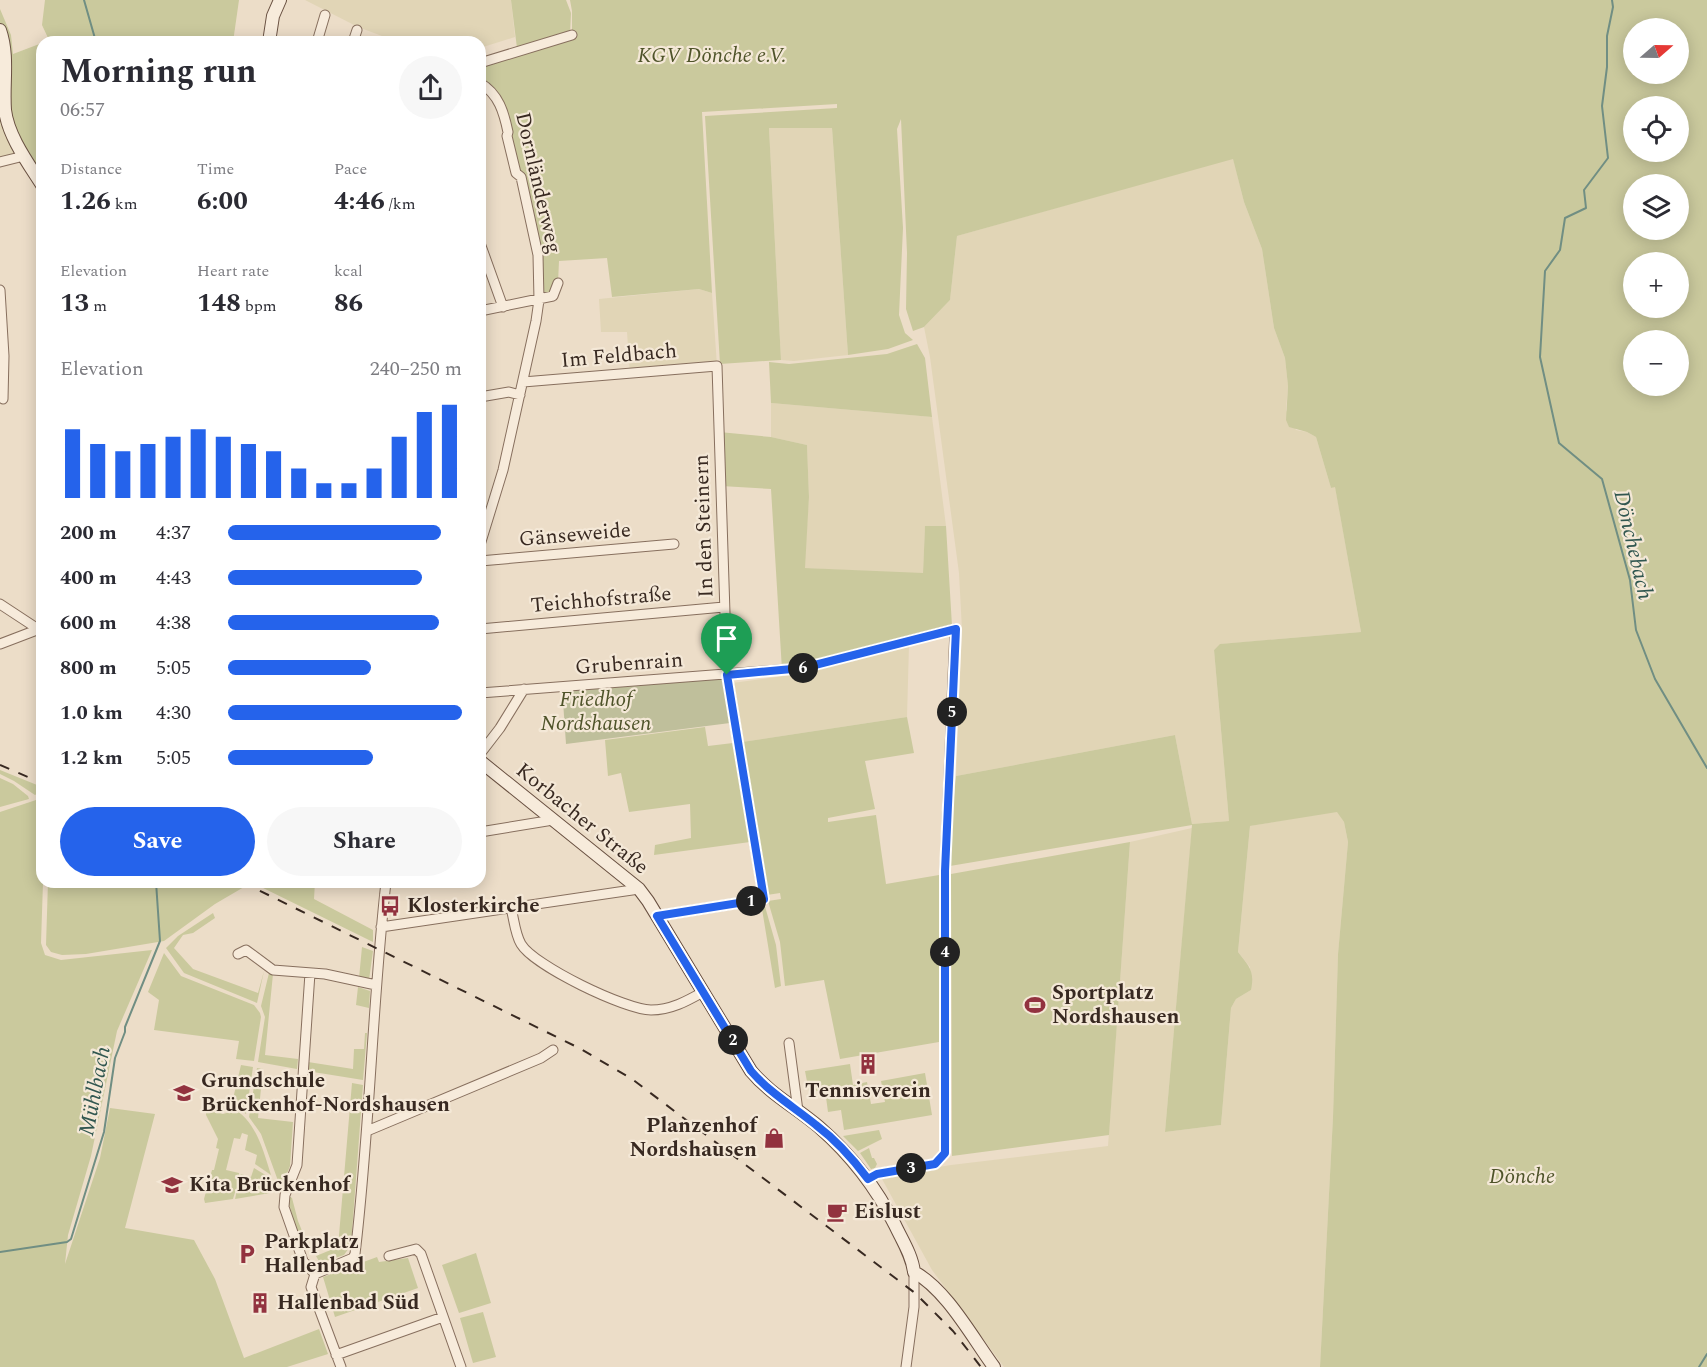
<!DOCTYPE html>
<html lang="en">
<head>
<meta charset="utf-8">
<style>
  body { margin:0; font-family:Spectral,serif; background:#f7f7f7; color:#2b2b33; height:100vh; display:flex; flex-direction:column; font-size:22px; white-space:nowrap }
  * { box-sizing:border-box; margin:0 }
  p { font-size:20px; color:#7c7c81 }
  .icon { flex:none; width:33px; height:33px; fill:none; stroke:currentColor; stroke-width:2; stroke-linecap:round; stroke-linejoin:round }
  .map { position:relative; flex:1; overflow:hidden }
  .details { position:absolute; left:36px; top:36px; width:450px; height:852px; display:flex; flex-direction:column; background:#fff; border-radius:18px; box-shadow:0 3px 15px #0003 }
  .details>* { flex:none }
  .needle { width:39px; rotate:70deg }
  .fabs { position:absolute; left:1623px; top:18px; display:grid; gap:12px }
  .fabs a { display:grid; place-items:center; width:66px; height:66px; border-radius:50%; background:#fff; box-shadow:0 3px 15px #0003; font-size:30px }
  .pin { position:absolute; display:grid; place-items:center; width:51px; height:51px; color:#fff; margin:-62px -26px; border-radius:50% 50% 50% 0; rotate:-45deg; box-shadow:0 0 6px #0007 }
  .pin .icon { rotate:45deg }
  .km { position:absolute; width:30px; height:30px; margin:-15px; border-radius:50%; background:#222; color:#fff; font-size:16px; line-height:30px; text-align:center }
  .round { display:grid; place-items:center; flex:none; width:63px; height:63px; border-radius:32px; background:#f7f7f7 }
  .summary { display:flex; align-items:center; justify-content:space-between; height:102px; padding:0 24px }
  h1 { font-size:33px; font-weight:700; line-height:45px }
  .stats { display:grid; grid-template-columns:repeat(3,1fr); gap:9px; height:102px; padding:6px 24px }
  .stats div { display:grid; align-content:center }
  .stats b { font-size:26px; font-weight:700 }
  .stats small { font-size:16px; font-weight:400 }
  .stats p { font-size:16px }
  .chart { height:168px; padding:12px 24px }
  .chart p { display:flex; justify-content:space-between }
  .chart svg { width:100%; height:108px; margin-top:6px; stroke:#2563eb; stroke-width:6 }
  .primary-button { display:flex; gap:12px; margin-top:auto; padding:12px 24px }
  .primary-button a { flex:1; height:69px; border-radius:36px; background:#2563eb; color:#fff; font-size:24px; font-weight:700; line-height:69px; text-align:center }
  .primary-button a+a { background:#f7f7f7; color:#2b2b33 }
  ul { padding:0 24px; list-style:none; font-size:20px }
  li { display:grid; grid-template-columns:96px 72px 1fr; align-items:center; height:45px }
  li i { height:15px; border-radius:8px; background:#2563eb }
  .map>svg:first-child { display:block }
</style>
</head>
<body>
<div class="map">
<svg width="1707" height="1367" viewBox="0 0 1707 1367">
  <rect width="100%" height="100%" fill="#ecddc8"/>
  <path fill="#e1d5b6" d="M305 0H511L515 37 480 48V42H398L358 27Z
    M0 121 4 133 17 153 0 157Z
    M769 128H832L848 355 794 361 781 360Z
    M1233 158 1244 202 1262 249 1274 328 1285 358 1288 386 1286 410 1296 430 1307 432 1316 437 1331 488 1335 486 1361 632 1221 644 1214 650 1229 821 1192 824 1175 735 956 776 962 630 959 573 930 357 924 327 950 300 957 236Z
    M699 289 712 293 717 366 630 374 627 332H601L599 299Z
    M771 403 932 417 946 526 925 527 923 574 804 568 809 497 807 445 771 437Z
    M909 645 907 717 742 742 732 683 806 673Z
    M1337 811 1344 822 1348 842 1338 954 1333 1117 1320 1367H1004L932 1270 882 1179 890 1175 951 1165 1108 1146 1130 842 1192 828 1165 1132 1221 1125 1231 1008 1236 999 1251 990 1250 967 1238 952 1250 826Z"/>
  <path fill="#cac99d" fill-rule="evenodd" d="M45 0H239L233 42H46L49 40 42 25Z
    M511 0H566L571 13 570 34 517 48Z
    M570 0H1707V1367H1320L1333 1117 1338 954 1348 842 1344 822 1337 812 1250 826 1238 952C1249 966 1255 971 1251 990L1236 999 1231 1008 1221 1125 1165 1132 1192 825 950 866 951 829 956 776 1175 735 1192 824 1229 821 1214 650 1220 644 1361 632 1335 487 1331 488 1316 437 1307 432 1289 427 1286 420 1288 386 1285 358 1274 328 1262 249 1244 202 1233 159 957 236 950 300 924 327 913 331 906 309 907 253 901 119 897 129 903 228 899 315 905 333 913 340 888 349 848 355 832 128H769L781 360 720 364 705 116 837 108V104L702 112 712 293 699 289 612 297 607 258 559 261 558 283 553 296 539 300 538 255 502 105 480 83V63L572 35V11ZM1634 28H1678V74H1634ZM1634 106H1678V152H1634ZM1634 184H1678V230H1634ZM1634 262H1678V308H1634ZM1634 340H1678V386H1634Z
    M0 9 11 35 13 54 42 43V174L27 149 17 153 4 133 0 121Z
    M917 344 925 358 932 417 771 403 769 362 789 364 887 354Z
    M719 432 771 437 807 445 809 497 805 568 923 573 925 526H946L952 626 782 670 771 489 721 486Z
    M907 717 914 753 865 761 875 809 828 818V822L876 815 886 884 939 875V1042L840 1059 824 980 785 986 780 942 768 901 781 899 780 893 767 895 742 742Z
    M705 727 708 746 733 743 750 842 654 855 655 845 691 838 690 804 629 812 621 773 608 776 605 740Z
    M0 770 42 787V791L35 795 14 781 0 774Z
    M0 778 13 784 28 796 29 799 0 807Z
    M42 798 43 882 41 943 45 955 61 960 152 950 117 1031 91 1156 68 1235 65 1264 100 1158 110 1108 155 1114 125 1228 194 1240 215 1279 244 1358 319 1329 328 1354 287 1367H0V812Z
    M1130 842 1109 1135 952 1156 951 874Z
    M48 882H235L244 887 215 904 164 941 86 954 62 955 51 952 46 945Z
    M260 882H315L314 899 373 930V942L257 885Z
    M761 903H764L776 945 781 986 775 988Z
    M213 913 215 918 193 933 183 935 174 948 193 969 258 993 264 971 257 1003 184 973 166 948 178 936Z
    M362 947 373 951 369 980 359 978Z
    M164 953 181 976 254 1005 260 1013 261 1017 254 1061 236 1059 239 1041 154 1030 159 1000 148 992Z
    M269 973 273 974 265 1055 298 1059 297 1069 258 1062 265 1017 261 1006Z
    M358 987 370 991 369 1008 356 1005Z
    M365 1033H367L363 1080 307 1071 308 1062 353 1069 354 1049H364Z
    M850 1064 853 1085 867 1082 871 1104 885 1102 881 1081 925 1073 932 1115 844 1130 841 1110 828 1112 825 1090 809 1092 805 1071Z
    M241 1065 253 1067 246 1114 232 1103Z
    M257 1068 263 1069 258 1118 293 1122 290 1166 281 1189 261 1134 249 1117Z
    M352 1083 363 1085 351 1245 344 1255 320 1263 316 1256 338 1247Z
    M231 1107C256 1120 263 1150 271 1175L255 1164 257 1155 245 1150 248 1135 242 1133 240 1139 234 1138 226 1170 239 1173V1177L241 1174 251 1177 254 1168 272 1179 276 1192 235 1199 237 1190 236 1189 233 1199 205 1203 204 1199 212 1170H214L219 1149 216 1148 218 1139 206 1115V1112L210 1113 213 1110 223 1114 230 1112Z
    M879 1130 882 1139 858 1151 843 1136Z
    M869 1148 872 1158H874L877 1164 875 1168 871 1169 860 1153Z
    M289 1196 292 1198 298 1221 309 1248 302 1251 288 1200Z
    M476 1253 491 1303 459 1313 442 1265Z
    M377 1257 379 1262 408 1258 418 1288 335 1317 323 1277Z
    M483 1312 496 1357 473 1363 460 1318Z"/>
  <path fill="#bfbf9b" d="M727 675 730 723 566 744 562 687Z"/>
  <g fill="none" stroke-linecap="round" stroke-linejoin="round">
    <path stroke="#708e83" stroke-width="2" d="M84 0 96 42
      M1612 0 1613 7 1607 36V67L1602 106 1608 158 1584 190 1586 208 1565 218 1560 250 1545 271 1540 357 1559 443 1602 479 1630 580 1636 630 1655 679 1707 768
      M0 1252 67 1242 71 1239 104 1132 115 1058 125 1032V1027L160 941 156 882
      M1699 1367 1707 1354"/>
    <g stroke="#876f5e" stroke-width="11">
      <path id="street" d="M317 42 325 15
        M353 42 357 30
        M480 63 572 35
        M480 83C499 94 504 113 508 132L507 136 516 173 521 177 538 255 539 300 536 321 503 470 480 545
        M0 162 24 156
        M480 243 503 307
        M0 290 4 356 3 399
        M480 311 553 296 558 283
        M523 382 717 366 727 675 764 899 657 916
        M480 397 509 392 520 395
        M480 561 674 544
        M0 604 38 629
        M480 629 724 607
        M0 644 42 628
        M480 693 803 668 955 629 945 871V1153L935 1164 877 1174 868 1179
        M480 754 500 728 524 689
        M480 832 553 820
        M511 908C514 919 515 934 521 944 534 966 626 1010 651 1010 671 1010 687 1001 703 992
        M381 927 639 889
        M238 954 246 950 273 970 325 974 376 985
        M310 973 297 1165 285 1195 284 1207 303 1261 315 1274
        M789 1043 798 1111
        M367 1131 541 1058 553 1050
        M389 1256 416 1249 421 1254 461 1367
        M315 1274 353 1258 355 1254C370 1130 372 1006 386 882
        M315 1274 311 1287 341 1367
        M336 1355 443 1317
        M906 1367 914 1307V1272"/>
    </g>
    <g stroke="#695041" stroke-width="14">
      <path id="secondary" d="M0 30C9 56 3 83 5 110 8 136 28 163 42 185
        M269 42 273 16 280 0
        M480 761 639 889 648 901 751 1071C770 1094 797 1108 819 1127 851 1155 876 1187 895 1225 902 1240 912 1255 914 1272 946 1289 972 1337 994 1367"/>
    </g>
    <use href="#street" stroke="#f7ebdb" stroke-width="9"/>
    <use href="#secondary" stroke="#f7ebdb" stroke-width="12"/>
    <path stroke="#382921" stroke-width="2" stroke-dasharray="10 10" stroke-linecap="butt" d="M0 765 42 783
      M242 882 579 1048 632 1079 915 1293 953 1331 981 1367"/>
  </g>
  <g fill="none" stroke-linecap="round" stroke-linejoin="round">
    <g stroke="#fff" stroke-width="12">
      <path id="route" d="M956 629 945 871V1153L935 1164 877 1174 868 1179C853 1159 836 1140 816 1125 794 1107 770 1093 751 1071L657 916 764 899 727 675 803 668Z"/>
    </g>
    <use href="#route" stroke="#2563eb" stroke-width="8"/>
  </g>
  <defs>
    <g id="bus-bare" transform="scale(1.62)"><path d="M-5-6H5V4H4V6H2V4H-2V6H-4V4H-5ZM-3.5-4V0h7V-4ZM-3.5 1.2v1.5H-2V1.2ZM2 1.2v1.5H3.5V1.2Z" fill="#92323f" stroke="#f4e8d7" stroke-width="2.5" paint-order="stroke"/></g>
    <g id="stadium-bare" transform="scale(1.62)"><path d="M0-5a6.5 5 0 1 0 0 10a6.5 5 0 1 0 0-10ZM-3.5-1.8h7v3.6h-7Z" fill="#92323f" stroke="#f4e8d7" stroke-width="2.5" paint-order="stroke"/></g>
    <g id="building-bare" transform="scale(1.62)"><path d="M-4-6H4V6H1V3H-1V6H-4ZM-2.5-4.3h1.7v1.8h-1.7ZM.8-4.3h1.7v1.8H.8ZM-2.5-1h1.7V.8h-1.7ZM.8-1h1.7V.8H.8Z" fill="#92323f" stroke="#f4e8d7" stroke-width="2.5" paint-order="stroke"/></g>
    <g id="school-bare" transform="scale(1.62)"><path d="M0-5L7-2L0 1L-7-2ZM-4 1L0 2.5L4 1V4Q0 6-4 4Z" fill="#92323f" stroke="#f4e8d7" stroke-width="2.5" paint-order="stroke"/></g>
    <g id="shop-bare" transform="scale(1.62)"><path d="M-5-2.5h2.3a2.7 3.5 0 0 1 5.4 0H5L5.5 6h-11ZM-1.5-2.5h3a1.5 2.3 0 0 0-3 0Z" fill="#92323f" stroke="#f4e8d7" stroke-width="2.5" paint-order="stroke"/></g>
    <g id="cafe-bare" transform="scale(1.62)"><path d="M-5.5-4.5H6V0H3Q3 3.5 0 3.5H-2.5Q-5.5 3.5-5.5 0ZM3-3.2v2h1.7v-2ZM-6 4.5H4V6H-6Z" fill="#92323f" stroke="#f4e8d7" stroke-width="2.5" paint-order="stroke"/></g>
    <g id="parking-bare" transform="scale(1.62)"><path d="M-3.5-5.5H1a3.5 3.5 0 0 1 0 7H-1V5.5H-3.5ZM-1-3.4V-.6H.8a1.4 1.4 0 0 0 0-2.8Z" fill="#92323f" stroke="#f4e8d7" stroke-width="2.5" paint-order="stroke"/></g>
  </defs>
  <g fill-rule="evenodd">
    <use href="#bus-bare" x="390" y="906"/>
    <use href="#stadium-bare" x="1035" y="1005"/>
    <use href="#building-bare" x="868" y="1064"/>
    <use href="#school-bare" x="184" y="1093"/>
    <use href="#shop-bare" x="774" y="1138"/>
    <use href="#school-bare" x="172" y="1185"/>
    <use href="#cafe-bare" x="837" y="1212"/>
    <use href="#parking-bare" x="247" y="1254"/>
    <use href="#building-bare" x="260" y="1303"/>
  </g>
  <g text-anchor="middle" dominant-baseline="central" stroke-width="4.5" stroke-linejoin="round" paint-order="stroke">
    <g font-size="21" font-style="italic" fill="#4e5329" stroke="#f4e8d7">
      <text x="712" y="56">KGV Dönche e.V.</text>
      <text x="596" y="700">Friedhof<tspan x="596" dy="24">Nordshausen</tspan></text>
      <text x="1522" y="1177">Dönche</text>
    </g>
    <g font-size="21" fill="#382921" stroke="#f4e8d7">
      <text transform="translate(538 183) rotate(77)">Dornländerweg</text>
      <text transform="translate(619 356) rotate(-5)">Im Feldbach</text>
      <text transform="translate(704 526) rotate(-92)">In den Steinern</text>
      <text transform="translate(575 535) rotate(-5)">Gänseweide</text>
      <text transform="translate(601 600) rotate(-5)">Teichhofstraße</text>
      <text transform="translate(629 664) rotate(-4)">Grubenrain</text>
      <text transform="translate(582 819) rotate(39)">Korbacher Straße</text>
    </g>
    <g font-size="21" font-weight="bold" fill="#382921" stroke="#f4e8d7" text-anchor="start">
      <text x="407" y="906">Klosterkirche</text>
      <text x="1052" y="993">Sportplatz<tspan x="1052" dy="24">Nordshausen</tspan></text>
      <text x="201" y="1081">Grundschule<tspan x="201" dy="24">Brückenhof-Nordshausen</tspan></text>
      <text x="868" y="1091" text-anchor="middle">Tennisverein</text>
      <text x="757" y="1126" text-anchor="end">Planzenhof<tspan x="757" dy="24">Nordshausen</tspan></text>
      <text x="189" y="1185">Kita Brückenhof</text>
      <text x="854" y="1212">Eislust</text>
      <text x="264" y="1242">Parkplatz<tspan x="264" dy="24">Hallenbad</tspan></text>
      <text x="277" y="1303">Hallenbad Süd</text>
    </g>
    <g font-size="22" font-style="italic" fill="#315750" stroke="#f4e8d7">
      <text transform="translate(1633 545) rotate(77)">Dönchebach</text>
      <text transform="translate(95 1091) rotate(-79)">Mühlbach</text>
    </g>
  </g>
</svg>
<div class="fabs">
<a><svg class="needle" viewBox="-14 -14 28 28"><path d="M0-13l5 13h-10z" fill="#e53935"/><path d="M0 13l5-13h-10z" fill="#7c7c81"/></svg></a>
<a><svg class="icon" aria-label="locate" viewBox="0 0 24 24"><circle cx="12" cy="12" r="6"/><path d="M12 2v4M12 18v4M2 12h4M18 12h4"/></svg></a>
<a><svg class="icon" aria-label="layers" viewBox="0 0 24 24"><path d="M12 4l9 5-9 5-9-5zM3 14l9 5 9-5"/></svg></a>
<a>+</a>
<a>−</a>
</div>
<div class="pin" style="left:727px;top:675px;background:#1e9e55"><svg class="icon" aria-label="arrive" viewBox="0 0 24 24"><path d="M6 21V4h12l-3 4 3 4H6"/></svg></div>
<b class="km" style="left:751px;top:901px">1</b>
<b class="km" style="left:733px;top:1040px">2</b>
<b class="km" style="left:911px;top:1168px">3</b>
<b class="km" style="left:945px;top:952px">4</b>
<b class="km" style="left:952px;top:712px">5</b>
<b class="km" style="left:803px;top:668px">6</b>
<section class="details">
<div class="summary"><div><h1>Morning run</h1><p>06:57</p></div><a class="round"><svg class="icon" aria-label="share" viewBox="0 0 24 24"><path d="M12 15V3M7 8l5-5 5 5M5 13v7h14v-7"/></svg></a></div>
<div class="stats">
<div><p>Distance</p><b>1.26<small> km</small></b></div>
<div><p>Time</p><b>6:00</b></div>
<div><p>Pace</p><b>4:46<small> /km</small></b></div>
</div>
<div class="stats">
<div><p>Elevation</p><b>13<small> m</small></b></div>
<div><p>Heart rate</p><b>148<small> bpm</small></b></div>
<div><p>kcal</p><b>86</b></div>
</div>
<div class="chart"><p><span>Elevation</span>240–250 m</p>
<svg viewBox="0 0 160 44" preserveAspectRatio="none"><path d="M5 44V16M15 44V22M25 44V25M35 44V22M45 44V19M55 44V16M65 44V19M75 44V22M85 44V25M95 44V32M105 44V38M115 44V38M125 44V32M135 44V19M145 44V9M155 44V6"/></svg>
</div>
<ul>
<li><b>200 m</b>4:37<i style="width:91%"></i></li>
<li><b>400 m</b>4:43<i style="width:83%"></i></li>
<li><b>600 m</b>4:38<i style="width:90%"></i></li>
<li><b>800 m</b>5:05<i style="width:61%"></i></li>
<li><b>1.0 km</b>4:30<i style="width:100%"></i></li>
<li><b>1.2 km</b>5:05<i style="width:62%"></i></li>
</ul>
<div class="primary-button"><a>Save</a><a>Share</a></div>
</section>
</div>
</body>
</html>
